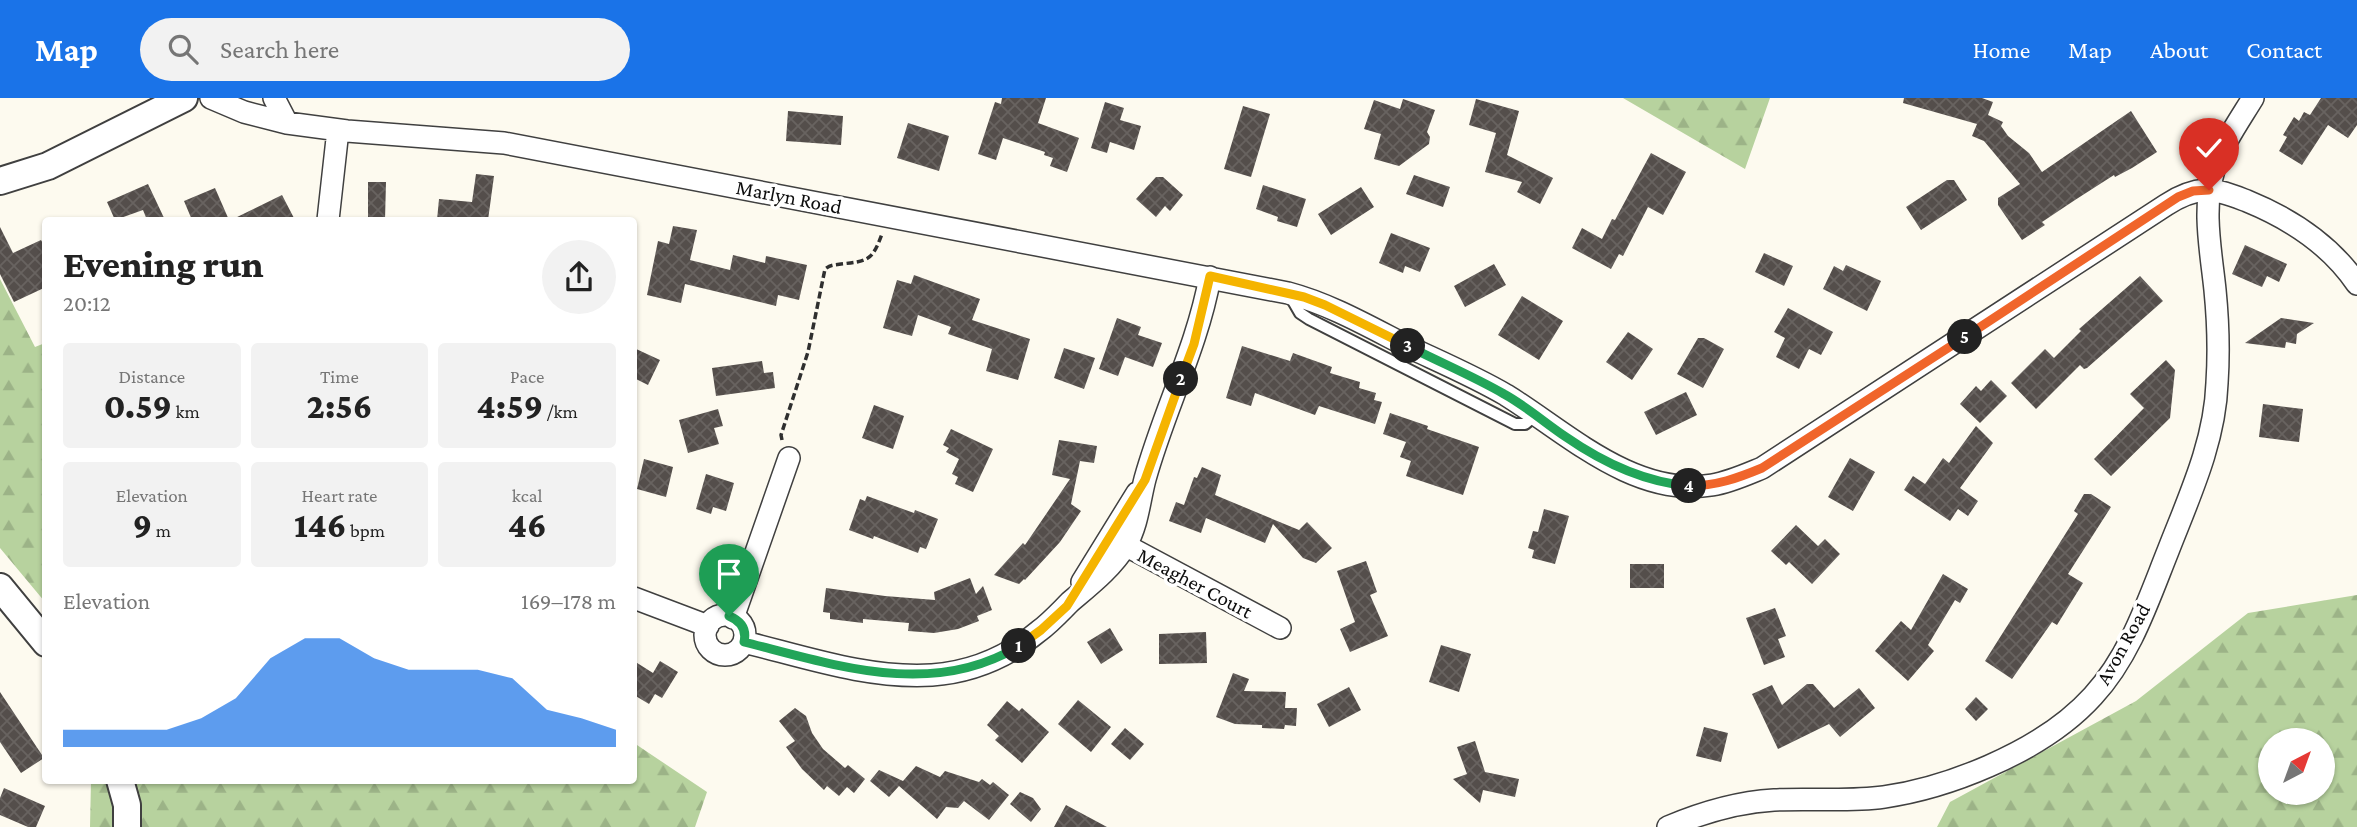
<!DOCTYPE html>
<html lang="en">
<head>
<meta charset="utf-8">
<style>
  body { margin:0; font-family:"Crimson Pro",serif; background:#f2f2f2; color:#222; height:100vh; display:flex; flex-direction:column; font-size:26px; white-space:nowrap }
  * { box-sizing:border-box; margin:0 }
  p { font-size:23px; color:#767676 }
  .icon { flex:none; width:38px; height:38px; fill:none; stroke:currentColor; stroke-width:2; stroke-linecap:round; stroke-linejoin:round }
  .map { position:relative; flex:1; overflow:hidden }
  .panel { position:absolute; left:42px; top:119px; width:595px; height:567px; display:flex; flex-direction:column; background:#fff; border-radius:7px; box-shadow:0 2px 5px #0004 }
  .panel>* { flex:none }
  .needle { width:46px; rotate:41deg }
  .tools { position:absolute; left:2258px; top:630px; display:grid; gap:14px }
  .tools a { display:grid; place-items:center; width:77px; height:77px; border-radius:50%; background:#fff; box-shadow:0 2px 5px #0004; font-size:35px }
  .pin { position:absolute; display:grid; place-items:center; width:60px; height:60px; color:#fff; margin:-72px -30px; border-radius:50% 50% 50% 0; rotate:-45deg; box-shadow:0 0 7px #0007 }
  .pin .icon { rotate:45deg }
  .km { position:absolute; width:35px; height:35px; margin:-18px; border-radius:50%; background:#222; color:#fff; font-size:19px; line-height:35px; text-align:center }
  .round { display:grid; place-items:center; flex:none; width:74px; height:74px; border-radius:37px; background:#f2f2f2 }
  .head { display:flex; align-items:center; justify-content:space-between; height:119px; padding:0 21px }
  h1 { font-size:38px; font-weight:800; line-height:52px }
  .stats { display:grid; grid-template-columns:repeat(3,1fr); gap:10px; height:119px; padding:7px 21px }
  .stats div { display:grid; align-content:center; border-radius:7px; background:#f2f2f2; text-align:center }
  .stats b { font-size:35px; font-weight:800 }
  .stats small { font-size:19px; font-weight:400 }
  .stats p { font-size:19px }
  .chart { height:196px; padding:14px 21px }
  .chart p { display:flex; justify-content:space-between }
  .chart svg { width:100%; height:126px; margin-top:7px; fill:#1a73e8; opacity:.7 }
  header { display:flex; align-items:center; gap:42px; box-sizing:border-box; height:98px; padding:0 35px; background:#1a73e8; color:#fff }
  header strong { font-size:33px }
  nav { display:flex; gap:38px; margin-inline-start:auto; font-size:24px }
  .search { width:490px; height:63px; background:#f2f2f2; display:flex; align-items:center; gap:18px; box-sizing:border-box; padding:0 24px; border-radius:38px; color:#767676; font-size:26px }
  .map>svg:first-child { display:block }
</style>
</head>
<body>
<header>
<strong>Map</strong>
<div class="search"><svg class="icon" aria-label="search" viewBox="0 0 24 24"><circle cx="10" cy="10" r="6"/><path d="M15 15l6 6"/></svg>Search here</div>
<nav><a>Home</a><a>Map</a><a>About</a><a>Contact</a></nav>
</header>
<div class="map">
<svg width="2357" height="729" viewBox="0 0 2357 729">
  <defs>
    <pattern id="forest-firs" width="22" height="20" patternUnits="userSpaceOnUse" patternTransform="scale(1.75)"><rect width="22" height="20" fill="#b7d29e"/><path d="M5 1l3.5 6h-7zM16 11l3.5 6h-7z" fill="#9cb387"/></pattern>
    <pattern id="building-cross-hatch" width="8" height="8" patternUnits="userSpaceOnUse" patternTransform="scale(1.75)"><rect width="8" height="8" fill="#544e4b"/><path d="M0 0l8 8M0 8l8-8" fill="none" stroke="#686360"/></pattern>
  </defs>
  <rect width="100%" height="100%" fill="#fdfaef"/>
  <path fill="url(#forest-firs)" fill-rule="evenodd" d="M1623 0H1770L1745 71Z
    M0 181 35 249 45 245V504L0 450Z
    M2357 497V729H1937L1950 704 2136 603 2248 515ZM2322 642V695H2270V642Z
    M634 645 707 694 695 729H90L91 683 634 682Z"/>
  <path fill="url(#building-cross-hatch)" d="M1002 0H1046L1038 25 1079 40 1067 74 1050 68 1053 60 1044 57 1045 54 1003 40 996 62 978 56 995 4 1001 6Z
    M1904 0H1982L1993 4 1988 17 2003 24 2001 28 2008 38 2029 55 2042 74 2131 13 2157 54 2132 70 2115 79 2114 77 2075 102 2042 124 2045 127 2022 142 1998 107V100L2020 86 1984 43 1972 38 1977 26 1903 5Z
    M2321 0H2357V27L2348 40 2328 27 2302 67 2279 53 2287 39 2283 37 2294 19 2299 23 2304 14 2310 17Z
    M1403 1 1435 12 1427 34 1430 39 1429 46 1399 68 1374 61 1381 36 1364 31 1374 2 1400 11Z
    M1476 1 1519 13 1507 57 1553 80 1540 106 1517 94 1522 84 1485 74 1496 35 1469 27Z
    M1105 4 1124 10 1120 22 1141 28 1134 52 1110 44 1107 55 1091 50Z
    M1243 8 1270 16 1251 79 1224 71Z
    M788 13 843 18 841 47 786 43Z
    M908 25 949 38 939 73 897 60Z
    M1651 55 1686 74 1663 117 1648 109 1623 158 1619 156 1611 171 1572 150 1582 130 1602 141 1612 121 1615 122Z
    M476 76 494 78 488 122H437L439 101 472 104Z
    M1414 77 1450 89 1443 109 1406 96Z
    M1156 79H1163L1183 97 1170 113 1165 108 1156 119 1136 101Z
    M1947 82H1954L1967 102 1921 132 1906 109Z
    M368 84H386L385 122H368Z
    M148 86 165 122H147L143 112 115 122 107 104Z
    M1263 87 1306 101 1297 129 1277 123 1278 119 1256 111Z
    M1361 89 1374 109 1331 137 1318 116Z
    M215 90 229 122H192L184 103Z
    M282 97 295 122H231Z
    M673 128 697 132 690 162 730 172 733 157 765 165 766 158 807 167 799 202 778 197 776 208 685 186 681 205 647 197 658 143 669 146Z
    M0 129 13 155 41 142 46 151V189L14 204 0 176Z
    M1391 135 1430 150 1420 174 1405 168 1403 175 1379 165Z
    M2245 147 2287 166 2279 184 2267 178 2262 189 2232 176Z
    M1764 155 1793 168 1784 188 1755 174Z
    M1494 166 1506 187 1465 209 1454 188Z
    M1846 167 1881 183 1867 213 1823 191 1834 168 1843 173Z
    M914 177 980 201 972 222 1030 241 1018 282 986 273 992 251 948 236 951 229 918 217 912 238 883 230 897 182 911 186Z
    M2140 178 2163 203 2087 270 2084 271 2080 267 2036 311 2011 285 2045 251 2054 260 2081 233 2079 231Z
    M1522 198 1563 223 1539 262 1498 237Z
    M1788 210 1833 234 1821 257 1809 251 1799 271 1776 259 1785 240 1774 234Z
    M1117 220 1141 229 1138 237 1162 245 1153 269 1125 259 1118 278 1099 271Z
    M2281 220 2314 225 2297 236 2296 246 2286 244 2285 250 2245 245Z
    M1628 234 1653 251 1632 282 1606 264Z
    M1698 240H1704L1724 251 1703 290 1677 276Z
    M1242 248 1290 263 1293 255 1332 269 1330 275 1360 284 1359 290 1376 295 1374 302 1382 304 1375 326 1319 308 1315 317 1255 295 1251 308 1226 300Z
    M634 250 660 262 648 287 634 280Z
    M1064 250 1095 260 1084 291 1054 280Z
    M2166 262 2175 272 2170 320 2111 378 2094 361 2144 310 2130 296Z
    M762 263 764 275 773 274 775 290 716 298 712 270Z
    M1991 282 2007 298 1980 325 1960 306 1976 288 1981 293Z
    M1686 294 1697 317 1656 337 1644 314Z
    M2263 306 2303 311 2299 344 2259 339Z
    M874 307 904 318 893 351 862 340Z
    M718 311 723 328 714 330 719 346 688 355 679 322Z
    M1390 315 1428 328 1427 331 1479 349 1463 397 1406 378 1411 363 1400 359 1406 344 1383 336Z
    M1976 328 1993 345 1960 390 1978 403 1968 418 1958 411 1950 423 1904 392 1913 378 1925 386 1943 360 1949 365Z
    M951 331 993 351 973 394 955 386 958 379 952 376 959 361 946 354 949 350 943 347Z
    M1059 342 1097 348 1094 365 1080 363 1071 406 1081 413 1060 444 1025 482 1024 481 1019 486 994 477 1023 445 1025 447 1070 381 1052 377Z
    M1850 360 1875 374 1853 413 1828 399Z
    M644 361 673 369 666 399 637 391Z
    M1202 369 1221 377 1215 397 1299 432 1307 424 1332 450 1316 465 1303 460 1273 426 1265 445 1206 420 1201 435 1169 423 1176 404 1184 407 1194 379 1197 380Z
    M706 376 734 385 726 413 713 409 711 416 696 411Z
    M2084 396H2091L2111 409 2068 476 2083 485 2057 527 2052 524 2012 581 1985 563 2078 416 2074 413Z
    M867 398 914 415 915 412 938 421 926 451 920 449 918 455 874 438 873 441 849 432 860 401 865 403Z
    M1544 411 1569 418 1555 466 1532 460 1534 452 1528 450 1533 433 1538 434Z
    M1796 427 1818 448 1825 441 1840 456 1812 486 1789 464 1786 467 1771 453Z
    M1366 463 1377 494 1370 497 1388 538 1350 554 1340 531 1355 524 1337 473Z
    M1630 466H1664V490H1630Z
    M1943 476 1968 491 1960 505 1955 502 1928 547 1934 553 1908 583 1875 553 1901 523 1911 532Z
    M970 480 976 496 983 488 992 512 977 518 979 523 958 531 934 535 908 533 909 525 863 521V525L830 521V515L823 514 826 490 885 498 935 502 934 494Z
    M1775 510 1786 538 1778 541 1785 559 1764 567 1746 520Z
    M1110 530 1123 552 1101 566 1087 544Z
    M1206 534 1207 565 1159 566V536Z
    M1441 547 1471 556 1459 594 1429 584Z
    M634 563 653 575 660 563 678 574 662 600 655 596 649 606 634 597Z
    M1233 575 1249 581 1244 593 1286 594 1285 610H1297L1296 628 1285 627 1284 631 1262 630V627L1235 626 1216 619Z
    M1807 586H1813L1834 610 1859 590 1875 610 1840 639 1829 626 1778 651 1752 596 1772 587 1782 607Z
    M1349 589 1361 612 1329 629 1317 606Z
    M0 594 44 660 21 675 0 644Z
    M1976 599 1988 611 1976 623 1965 611Z
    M1078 602 1111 629 1091 654 1058 626Z
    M1007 603 1019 613 1022 610 1049 634 1022 665 995 642 999 638 987 627Z
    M795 610 806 618 812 635 823 651 845 670 848 667 865 681 854 695 847 689 839 698 827 688 824 692 802 671 786 649 795 643 779 623Z
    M1704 629 1728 635 1721 664 1696 658Z
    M1125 630 1144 646 1130 662 1111 646Z
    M1475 643 1485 674 1519 681 1515 699 1483 692 1480 705 1453 681 1467 676 1457 649Z
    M916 668 940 679 945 673 979 684 982 681 990 687 993 684 1009 697 989 722 964 703 958 710 946 709 937 721 899 688 889 699 870 683 879 672 903 683Z
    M4 690 45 708 36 729H28L0 717V700Z
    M1020 694 1033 700 1041 711 1031 724 1010 706Z
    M1066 707 1107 729H1054Z"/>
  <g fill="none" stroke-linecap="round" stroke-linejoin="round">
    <g stroke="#404040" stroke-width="14">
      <path id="service" d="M1289 196 1300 215 1309 221 1515 326H1525L1536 317"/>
    </g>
    <g stroke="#404040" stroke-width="24">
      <path id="minor" d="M211 0 244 14 287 25 347 33 504 45 1288 195C1333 207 1373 231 1415 252 1445 266 1477 280 1506 297 1566 334 1634 400 1712 387 1730 384 1745 377 1762 370L2166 107C2178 99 2190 93 2206 92 2220 92 2234 98 2247 103 2291 121 2330 146 2357 186
        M274 0 287 25
        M328 122 338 32
        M1110 439 1280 530
        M1082 484 1137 395
        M634 500 708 528
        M705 537a20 20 0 1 1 40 0a20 20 0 1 1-40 0Z
        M733 520 789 360
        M744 544C805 559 868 581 932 577 972 574 1009 558 1039 533 1050 525 1060 514 1070 504 1090 487 1112 470 1126 447 1138 426 1139 404 1145 381 1164 312 1197 250 1210 179
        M1668 729C1701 715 1739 704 1774 702 1811 700 1848 704 1884 699 1919 694 1957 682 1989 668 2028 651 2064 630 2093 598 2130 558 2148 503 2168 453 2189 399 2215 344 2217 285 2219 255 2218 222 2215 192 2211 153 2202 111 2214 72 2222 47 2239 23 2253 0"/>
    </g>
    <g stroke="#404040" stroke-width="30">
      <path id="tertiary" d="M0 83 48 68 184 0
        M0 489 46 545
        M120 682 127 707V729"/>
    </g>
    <path stroke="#2f2f2f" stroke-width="3.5" stroke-dasharray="7 3.5" stroke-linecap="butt" d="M782 342 781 337 808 254 825 171C830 167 834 167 841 166 868 163 872 163 882 136"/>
    <use href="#service" stroke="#fff" stroke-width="10"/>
    <use href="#minor" stroke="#fff" stroke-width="21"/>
    <use href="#tertiary" stroke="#fff" stroke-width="26"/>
  </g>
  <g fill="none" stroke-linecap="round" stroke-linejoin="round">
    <g stroke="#fff" stroke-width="14">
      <path id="split-1" d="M729 518C741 523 747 531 744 544 835 567 932 601 1019 548"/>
    </g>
    <g stroke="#fff" stroke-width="14">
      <path id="split-2" d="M1019 548 1041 532 1067 508 1145 382 1181 281"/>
    </g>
    <g stroke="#fff" stroke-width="14">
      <path id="split-3" d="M1181 281 1194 246 1210 178 1304 199 1325 207 1408 248"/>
    </g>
    <g stroke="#fff" stroke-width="14">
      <path id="split-4" d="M1408 248C1439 264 1473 278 1504 296 1526 308 1545 325 1566 339 1602 364 1644 384 1689 388"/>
    </g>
    <g stroke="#fff" stroke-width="14">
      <path id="split-5" d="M1689 388C1716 388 1738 380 1762 370L1965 239"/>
    </g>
    <g stroke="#fff" stroke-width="14">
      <path id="split-6" d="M1965 239 2178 99 2193 93 2209 92"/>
    </g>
    <use href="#split-1" stroke="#22a559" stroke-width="9"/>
    <use href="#split-2" stroke="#f5b400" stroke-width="9"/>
    <use href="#split-3" stroke="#f5b400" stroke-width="9"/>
    <use href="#split-4" stroke="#22a559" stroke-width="9"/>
    <use href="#split-5" stroke="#f0652b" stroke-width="9"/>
    <use href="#split-6" stroke="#f0652b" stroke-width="9"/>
  </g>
  <g text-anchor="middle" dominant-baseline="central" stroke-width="7" stroke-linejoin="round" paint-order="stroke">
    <g font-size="21" fill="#0d0d0d" stroke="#fff">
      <text transform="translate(789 99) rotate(11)">Marlyn Road</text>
      <text transform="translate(1195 485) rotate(28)">Meagher Court</text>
      <text transform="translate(2123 546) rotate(-61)">Avon Road</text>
    </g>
  </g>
</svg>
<div class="tools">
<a><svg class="needle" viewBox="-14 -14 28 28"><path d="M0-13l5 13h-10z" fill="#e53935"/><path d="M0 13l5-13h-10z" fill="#767676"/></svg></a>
</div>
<div class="pin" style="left:729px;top:518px;background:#1e9e55"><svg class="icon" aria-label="arrive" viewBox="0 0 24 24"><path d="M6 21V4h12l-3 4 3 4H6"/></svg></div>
<div class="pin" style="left:2209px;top:92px;background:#d93025"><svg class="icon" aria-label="check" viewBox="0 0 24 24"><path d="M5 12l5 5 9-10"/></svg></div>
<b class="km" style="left:1019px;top:548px">1</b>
<b class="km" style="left:1181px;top:281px">2</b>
<b class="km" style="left:1408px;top:248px">3</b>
<b class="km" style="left:1689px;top:388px">4</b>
<b class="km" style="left:1965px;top:239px">5</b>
<section class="panel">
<div class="head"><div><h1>Evening run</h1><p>20:12</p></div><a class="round"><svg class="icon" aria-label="share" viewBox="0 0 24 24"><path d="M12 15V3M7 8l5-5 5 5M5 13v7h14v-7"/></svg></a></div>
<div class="stats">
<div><p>Distance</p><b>0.59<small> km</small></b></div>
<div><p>Time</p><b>2:56</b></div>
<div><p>Pace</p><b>4:59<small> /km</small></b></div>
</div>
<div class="stats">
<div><p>Elevation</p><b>9<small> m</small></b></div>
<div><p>Heart rate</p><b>146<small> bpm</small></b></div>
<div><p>kcal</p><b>46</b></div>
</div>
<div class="chart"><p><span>Elevation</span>169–178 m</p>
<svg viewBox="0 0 160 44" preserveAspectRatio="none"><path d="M0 44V38L10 38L20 38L30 38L40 34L50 27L60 13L70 6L80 6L90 13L100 17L110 17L120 17L130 20L140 31L150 34L160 38V44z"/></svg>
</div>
</section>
</div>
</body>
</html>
